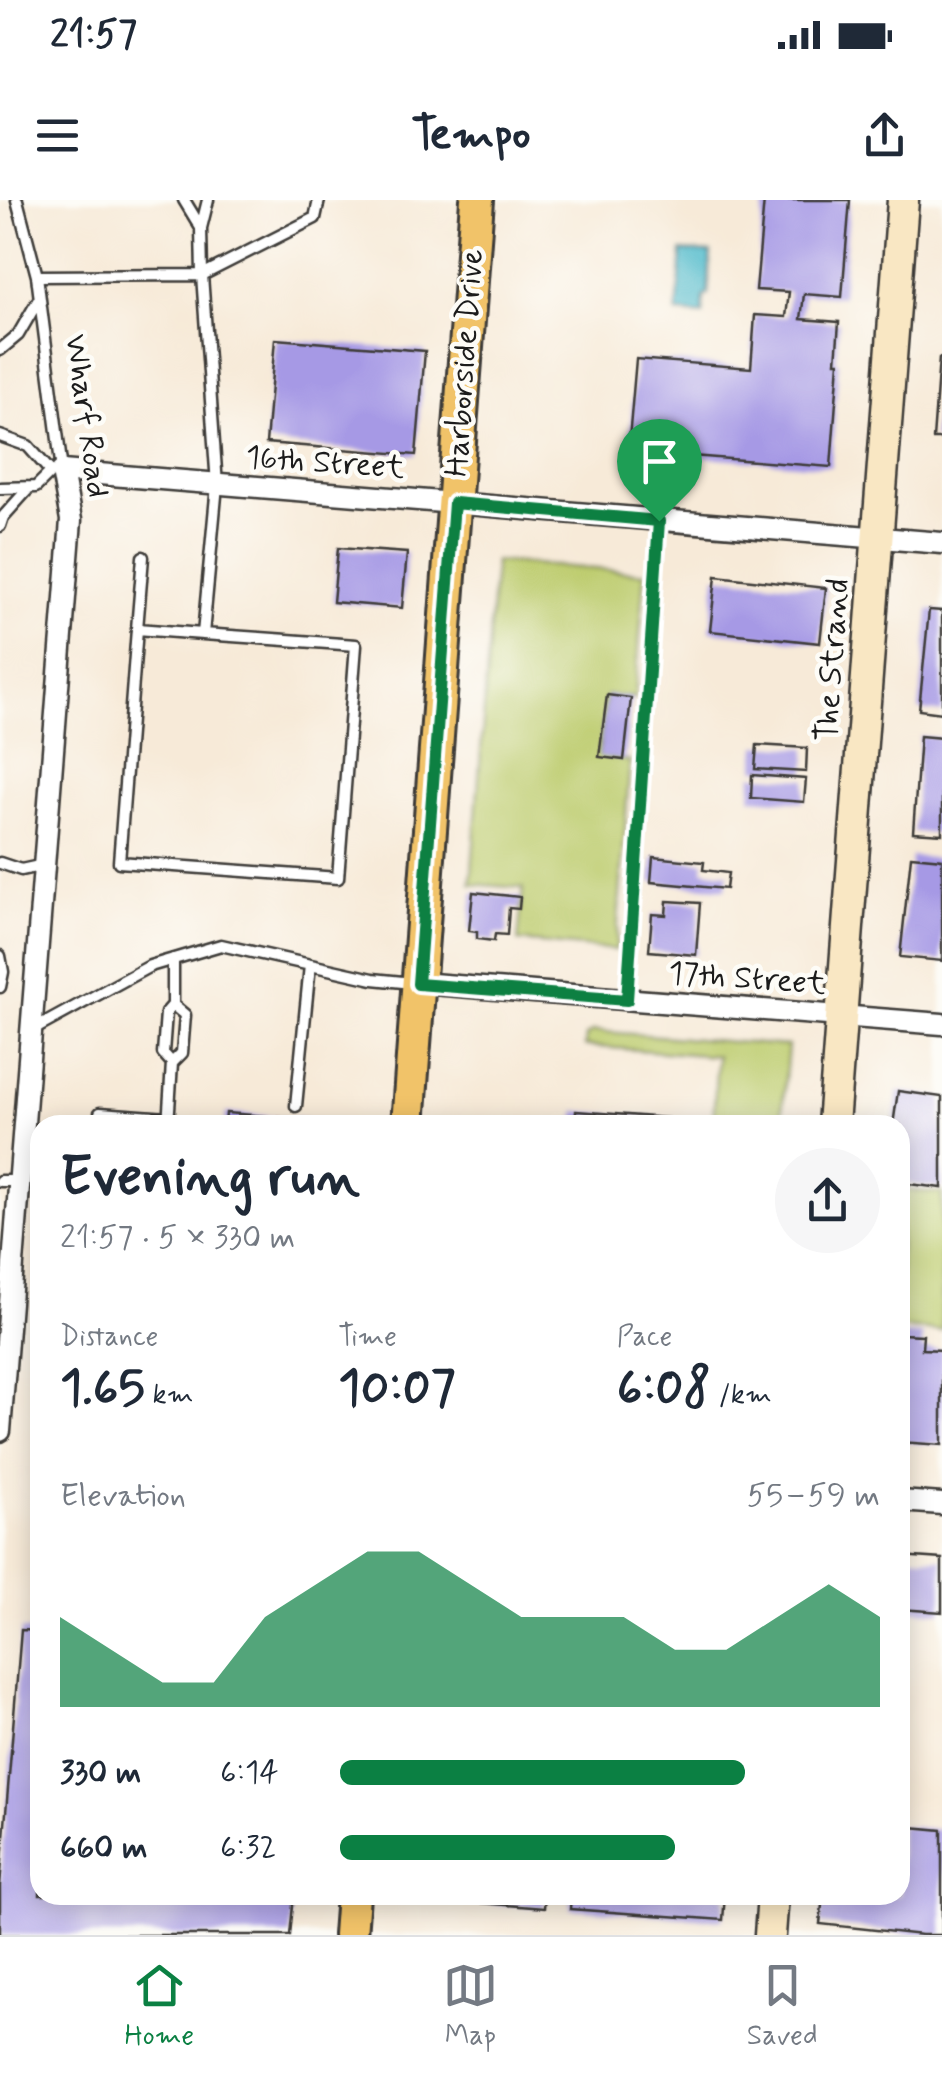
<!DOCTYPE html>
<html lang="en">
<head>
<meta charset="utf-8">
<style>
  body { margin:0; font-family:Mynerve,sans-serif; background:#f6f6f7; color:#1f2937; height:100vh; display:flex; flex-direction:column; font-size:38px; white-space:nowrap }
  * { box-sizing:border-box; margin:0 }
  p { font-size:32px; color:#747a83 }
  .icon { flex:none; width:55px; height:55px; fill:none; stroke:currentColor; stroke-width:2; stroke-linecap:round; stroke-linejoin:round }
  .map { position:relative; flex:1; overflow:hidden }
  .sheet { position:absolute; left:30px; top:915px; width:880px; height:790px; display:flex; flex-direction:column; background:#fff; border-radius:30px; box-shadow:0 5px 25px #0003 }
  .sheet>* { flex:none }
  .pin { position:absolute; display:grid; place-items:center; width:85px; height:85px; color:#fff; margin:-102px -42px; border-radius:50% 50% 50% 0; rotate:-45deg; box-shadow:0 0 10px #0007 }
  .pin .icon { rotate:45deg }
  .round { display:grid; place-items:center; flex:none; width:105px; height:105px; border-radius:52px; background:#f6f6f7 }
  .summary { display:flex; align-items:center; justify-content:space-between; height:170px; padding:0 30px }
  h1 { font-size:55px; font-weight:800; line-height:75px }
  .figures { display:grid; grid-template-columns:repeat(3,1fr); gap:15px; height:170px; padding:10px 30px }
  .figures div { display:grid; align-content:center }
  .figures b { font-size:50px; font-weight:800 }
  .figures small { font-size:28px; font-weight:400 }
  .figures p { font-size:28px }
  .chart { height:280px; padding:20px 30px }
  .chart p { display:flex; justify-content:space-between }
  .chart svg { width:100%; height:180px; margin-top:10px; fill:#0b8043; opacity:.7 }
  ul { padding:0 30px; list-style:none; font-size:32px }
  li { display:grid; grid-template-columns:160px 120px 1fr; align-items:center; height:75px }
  li i { height:25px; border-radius:12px; background:#0b8043 }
  .status { display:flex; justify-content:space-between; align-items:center; height:70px; padding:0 50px; background:#fff; direction:ltr }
  .status svg { height:28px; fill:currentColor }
  header { display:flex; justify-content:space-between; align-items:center; height:130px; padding:0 30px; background:#fff; font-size:45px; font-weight:800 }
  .tab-bar { display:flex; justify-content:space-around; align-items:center; height:140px; border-top:2px solid #e0e1e3; background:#fff; font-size:28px; color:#747a83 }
  .tab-bar a { display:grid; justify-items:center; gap:5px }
  .tab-bar .on { color:#0b8043 }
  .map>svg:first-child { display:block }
</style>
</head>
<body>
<div class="status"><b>21:57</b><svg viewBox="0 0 49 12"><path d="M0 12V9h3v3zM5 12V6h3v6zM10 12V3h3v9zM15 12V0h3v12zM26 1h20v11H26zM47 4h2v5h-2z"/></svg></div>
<header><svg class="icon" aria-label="menu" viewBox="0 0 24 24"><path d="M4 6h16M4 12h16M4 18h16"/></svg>Tempo<svg class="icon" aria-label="share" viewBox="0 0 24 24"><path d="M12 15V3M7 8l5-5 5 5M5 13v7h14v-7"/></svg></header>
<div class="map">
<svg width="942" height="1735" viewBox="0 0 942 1735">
  <rect width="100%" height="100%" fill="#fdfcf7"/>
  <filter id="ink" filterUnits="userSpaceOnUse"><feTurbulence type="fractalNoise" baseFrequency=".01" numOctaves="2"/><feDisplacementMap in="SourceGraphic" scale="20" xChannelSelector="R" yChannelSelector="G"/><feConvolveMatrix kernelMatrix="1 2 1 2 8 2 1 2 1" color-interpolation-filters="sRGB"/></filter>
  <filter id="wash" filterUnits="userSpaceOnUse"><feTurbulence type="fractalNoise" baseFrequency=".0048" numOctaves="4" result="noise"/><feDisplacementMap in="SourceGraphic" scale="40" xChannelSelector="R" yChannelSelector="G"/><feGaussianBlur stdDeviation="2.25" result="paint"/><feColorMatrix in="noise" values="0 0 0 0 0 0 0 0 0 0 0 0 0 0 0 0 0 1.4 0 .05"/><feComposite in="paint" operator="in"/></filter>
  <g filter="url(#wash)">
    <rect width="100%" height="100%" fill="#f7ead8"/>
    <path fill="#bdcc6e" stroke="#6c7445" stroke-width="2.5" d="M495 361 645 373 635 498 607 495 599 556 630 561 616 750 518 741 523 688 471 684Z
      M593 831 788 846 781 925H713L717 856 585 846 586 836Z
      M900 990 942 993V1131L900 1128Z"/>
    <path fill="#4fbacb" stroke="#366b74" stroke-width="2.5" d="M682 51 711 53 708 95 704 96 703 115 677 113Z"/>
    <g id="blocks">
      <path fill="#a699e5" d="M764 0H850L842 97 804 94 801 119 839 122 836 162H839L831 267 628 251 636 159 751 168 755 115 786 117 789 92 756 90Z
        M275 139 425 151 416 255 266 243Z
        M939 158H942V239H933Z
        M338 348 407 353 402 408 333 402Z
        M716 376 826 388 820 443 710 431Z
        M929 410 942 411V513L919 510Z
        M607 495 631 498 624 560 599 557Z
        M920 536 942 538V634L913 632Z
        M757 545 807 548 806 572 755 569Z
        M752 575 806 579 804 602 751 598Z
        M911 656 942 659V761L900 757Z
        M653 657 704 662 703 670 728 673 726 689 651 682Z
        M473 692 520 697 519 709 509 708 507 735 495 734 494 741 477 739V732L469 731Z
        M667 701 700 703 696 755 649 751 652 714 666 715Z
        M898 891 942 897V988L900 983V925H893Z
        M576 911 704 921 703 925H575Z
        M226 913 344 922V925H225Z
        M900 1134 923 1135 922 1149 942 1150V1245L900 1242Z
        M900 1356 942 1359V1412L900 1409Z
        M21 1430 40 1431V1695H294L290 1735H0V1686Z
        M900 1626 942 1630V1735H922L820 1724 823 1695H900Z
        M482 1695H545L544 1708 481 1703Z
        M571 1695H725L723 1720 570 1709Z"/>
    </g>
  </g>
  <g filter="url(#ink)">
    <use href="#blocks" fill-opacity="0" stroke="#3d3b38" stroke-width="2.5"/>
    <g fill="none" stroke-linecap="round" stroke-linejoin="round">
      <g stroke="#3d3b38" stroke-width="15">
        <path id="lane" d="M184 0 201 28 208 0
          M201 28 202 75 217 285 203 434 356 445 338 678 119 662 137 429 203 434
          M37 76 202 75 315 18 319 0
          M0 150 18 135 39 99
          M0 236 28 246 51 272
          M0 288 36 287 51 272 62 271 37 76 17 0
          M0 326 3 317 29 288
          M137 429 143 357
          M0 663 21 670 44 665
          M0 756 3 772 0 787
          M627 799 659 321
          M33 830 150 766 221 745 373 779 413 783
          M172 863 163 853 166 813 173 805V759
          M296 906 310 765
          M100 913 168 918
          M168 925 172 863 182 853 185 815 173 805
          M0 981H19"/>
      </g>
      <g stroke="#3d3b38" stroke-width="25">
        <path id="street" d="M419 783 942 824
          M0 1231 71 320 62 271 942 343
          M900 1301 942 1304"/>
      </g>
      <g stroke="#3d3b38" stroke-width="35">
        <path id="secondary" d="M833 925 903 0
          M770 1735 773 1695"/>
      </g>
      <g stroke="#3d3b38" stroke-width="38">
        <path id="primary" d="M408 925 477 0
          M350 1735 353 1695"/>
      </g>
      <use href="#lane" stroke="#fff" stroke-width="10"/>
      <use href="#street" stroke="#fff" stroke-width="20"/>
      <use href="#secondary" stroke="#f9e7c3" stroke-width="30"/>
      <use href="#primary" stroke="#f1c369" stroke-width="32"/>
    </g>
  </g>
  <g fill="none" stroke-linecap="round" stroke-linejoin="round" filter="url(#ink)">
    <g stroke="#fff" stroke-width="20">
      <path id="route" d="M454 303 659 321 627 800 418 784Z"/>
    </g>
    <use href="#route" stroke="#0b8043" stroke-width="12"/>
  </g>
  <g text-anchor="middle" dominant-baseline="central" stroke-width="9" stroke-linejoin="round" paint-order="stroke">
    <g font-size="32" fill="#1c1c1c" stroke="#fdfcf7">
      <text transform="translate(465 163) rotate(-86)">Harborside Drive</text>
      <text transform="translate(86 216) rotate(82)">Wharf Road</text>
      <text transform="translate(325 263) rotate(4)">16th Street</text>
      <text transform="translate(833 460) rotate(-86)">The Strand</text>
      <text transform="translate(747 779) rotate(4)">17th Street</text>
    </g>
  </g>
</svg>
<div class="pin" style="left:659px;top:321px;background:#1e9e55"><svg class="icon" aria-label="arrive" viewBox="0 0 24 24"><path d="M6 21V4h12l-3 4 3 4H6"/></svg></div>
<section class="sheet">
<div class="summary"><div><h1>Evening run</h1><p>21:57 · 5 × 330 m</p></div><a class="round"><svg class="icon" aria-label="share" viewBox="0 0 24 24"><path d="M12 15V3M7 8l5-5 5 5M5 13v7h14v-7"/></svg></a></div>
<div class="figures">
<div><p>Distance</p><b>1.65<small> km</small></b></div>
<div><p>Time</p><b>10:07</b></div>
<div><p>Pace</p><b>6:08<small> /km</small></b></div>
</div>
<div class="chart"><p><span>Elevation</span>55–59 m</p>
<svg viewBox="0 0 160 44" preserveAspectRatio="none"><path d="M0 44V22L10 30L20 38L30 38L40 22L50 14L60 6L70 6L80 14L90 22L100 22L110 22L120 30L130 30L140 22L150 14L160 22V44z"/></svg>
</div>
<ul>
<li><b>330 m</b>6:14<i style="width:75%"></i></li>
<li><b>660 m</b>6:32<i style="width:62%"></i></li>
</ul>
</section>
</div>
<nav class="tab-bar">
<a class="on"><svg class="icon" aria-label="home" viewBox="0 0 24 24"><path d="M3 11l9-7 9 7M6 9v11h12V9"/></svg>Home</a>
<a><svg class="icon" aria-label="map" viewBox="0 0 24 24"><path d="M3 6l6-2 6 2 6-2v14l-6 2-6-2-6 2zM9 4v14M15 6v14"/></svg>Map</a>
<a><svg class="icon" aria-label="saved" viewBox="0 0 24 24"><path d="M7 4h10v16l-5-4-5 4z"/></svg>Saved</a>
</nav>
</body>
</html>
